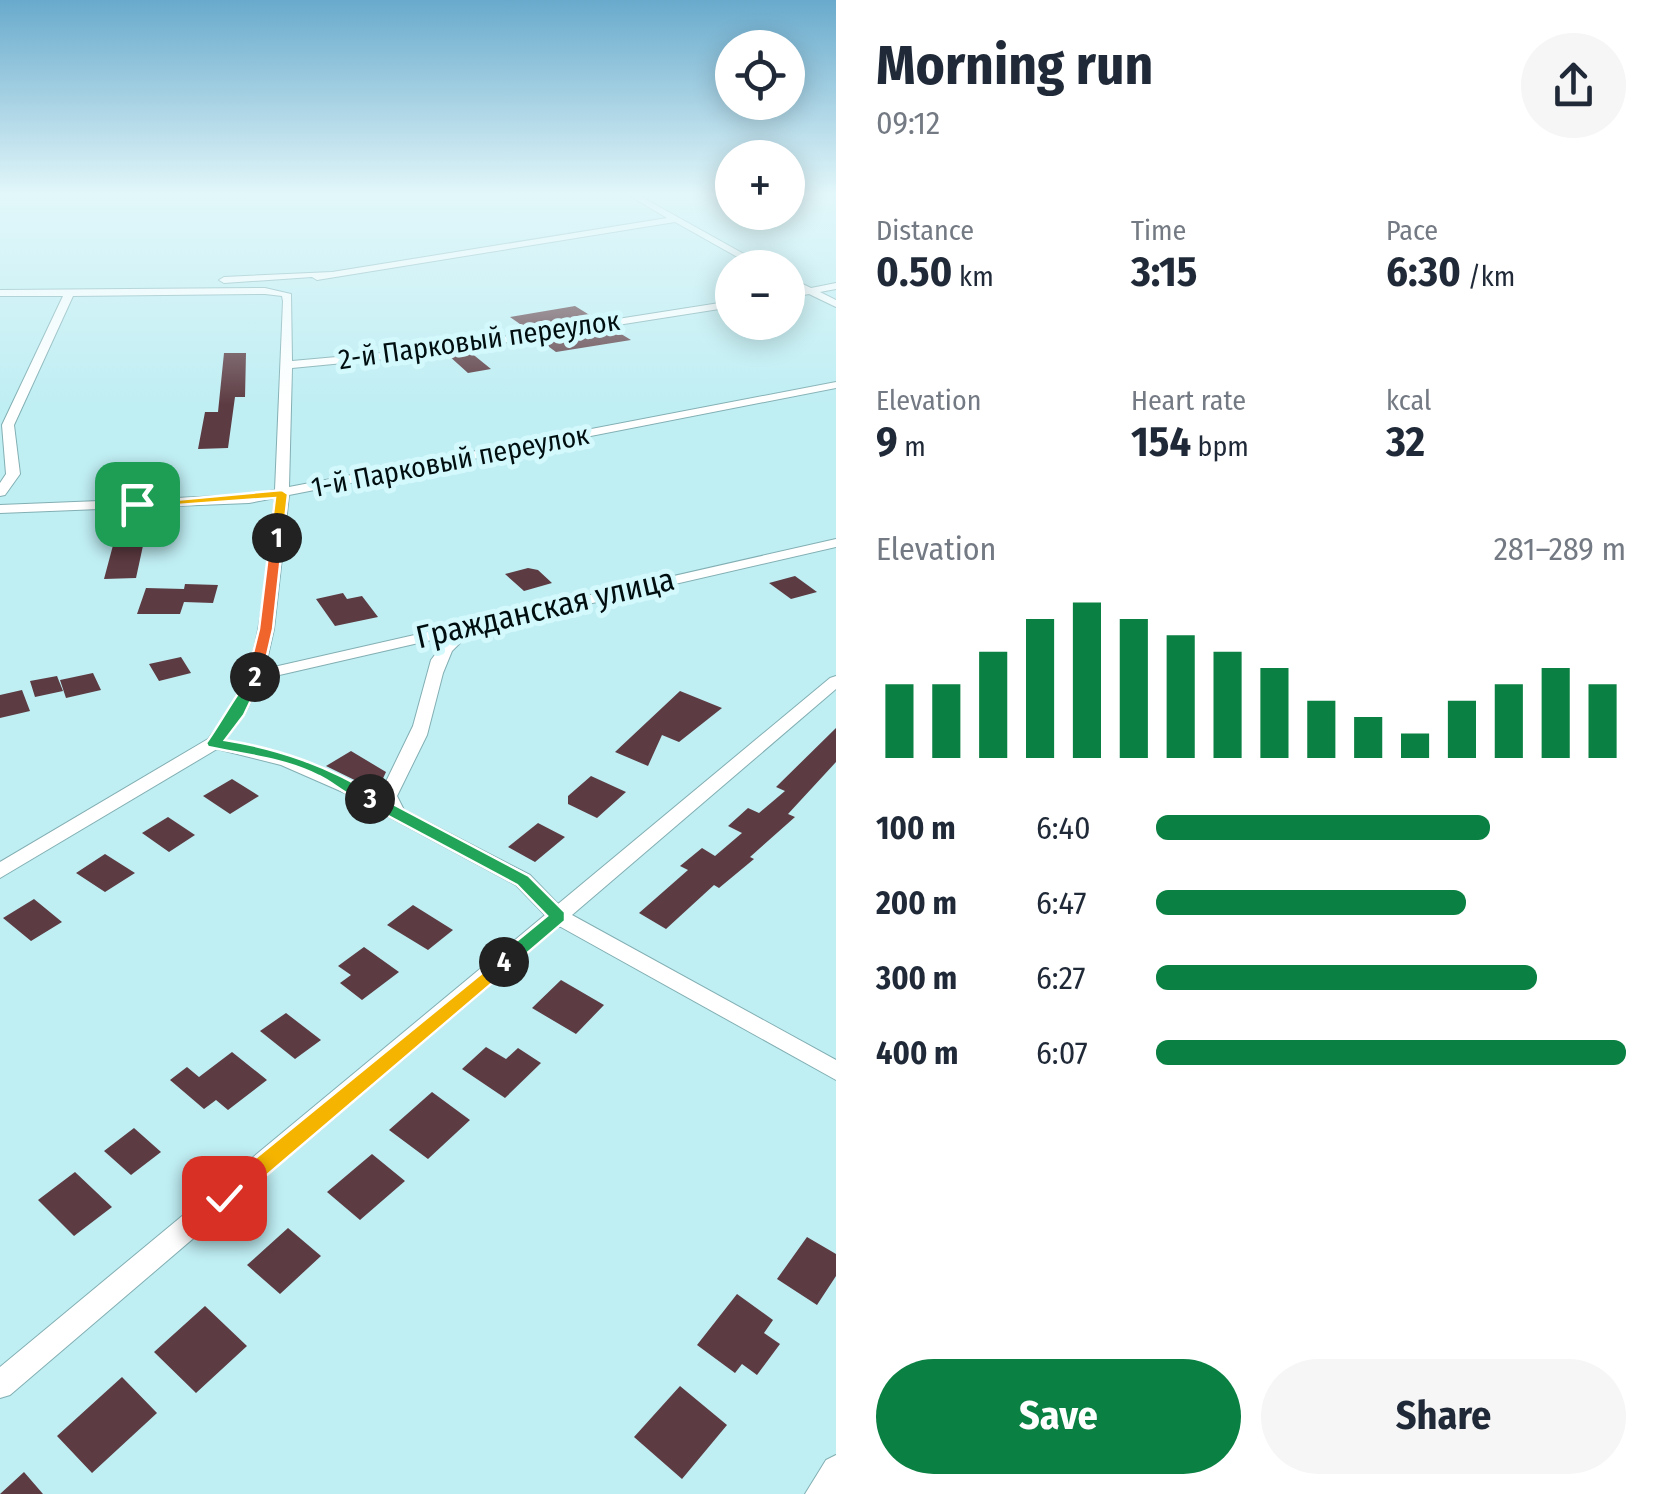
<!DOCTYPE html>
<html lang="en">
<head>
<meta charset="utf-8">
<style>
  body { margin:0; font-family:"Fira Sans Condensed",sans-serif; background:#f6f6f7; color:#1f2937; height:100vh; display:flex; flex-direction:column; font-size:38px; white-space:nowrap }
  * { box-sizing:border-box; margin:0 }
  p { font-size:32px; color:#747a83 }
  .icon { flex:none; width:55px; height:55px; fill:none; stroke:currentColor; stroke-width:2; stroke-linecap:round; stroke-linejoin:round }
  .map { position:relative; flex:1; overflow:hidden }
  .side { display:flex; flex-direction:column; background:#fff; width:830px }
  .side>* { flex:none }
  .tools { position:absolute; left:715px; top:30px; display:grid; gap:20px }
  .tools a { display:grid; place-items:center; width:90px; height:90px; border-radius:50%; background:#fff; box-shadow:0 5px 25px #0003; font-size:50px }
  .pin { position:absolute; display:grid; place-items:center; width:85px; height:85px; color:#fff; margin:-42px; border-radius:20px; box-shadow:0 5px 15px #0006 }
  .km { position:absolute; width:50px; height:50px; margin:-25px; border-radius:50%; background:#222; color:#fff; font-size:28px; line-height:50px; text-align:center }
  .round { display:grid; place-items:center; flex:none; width:105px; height:105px; border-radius:52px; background:#f6f6f7 }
  .summary { display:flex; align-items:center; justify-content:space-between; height:170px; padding:0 40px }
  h1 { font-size:55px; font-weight:700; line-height:75px }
  .metrics { display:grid; grid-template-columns:repeat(3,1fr); gap:15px; height:170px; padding:10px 40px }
  .metrics div { display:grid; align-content:center }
  .metrics b { font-size:42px; font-weight:700 }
  .metrics small { font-size:28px; font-weight:400 }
  .metrics p { font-size:28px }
  .chart { height:280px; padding:20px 40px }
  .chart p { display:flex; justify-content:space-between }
  .chart svg { width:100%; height:180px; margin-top:10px; stroke:#0b8043; stroke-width:6 }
  .action { display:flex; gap:20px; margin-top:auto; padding:20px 40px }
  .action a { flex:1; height:115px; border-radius:60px; background:#0b8043; color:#fff; font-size:40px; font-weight:700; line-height:115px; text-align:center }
  .action a+a { background:#f6f6f7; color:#1f2937 }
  ul { padding:0 40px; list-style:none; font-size:32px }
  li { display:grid; grid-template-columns:160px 120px 1fr; align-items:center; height:75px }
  li i { height:25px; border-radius:12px; background:#0b8043 }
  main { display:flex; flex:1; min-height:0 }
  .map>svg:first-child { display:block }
</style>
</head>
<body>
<main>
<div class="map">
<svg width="836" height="1494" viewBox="0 0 836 1494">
  <rect width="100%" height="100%" fill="#bfeef3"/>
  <path fill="#5d3b42" d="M575 306 596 319 527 329 510 317Z
    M613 329 631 340 556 352 541 341Z
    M470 352 491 369 468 373 448 355Z
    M224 353H246L245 397H235L228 448 198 449 205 412H218Z
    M149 518 136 578 104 579 120 519Z
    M528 568 538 570 552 583 524 591 505 574Z
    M795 576 817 592 791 599 769 583Z
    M185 584 218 585 213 603 184 602 180 614H137L146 588 184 589Z
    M343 593 347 599 362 596 378 617 335 626 316 599Z
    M181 657 191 673 159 681 149 664Z
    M93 673 101 690 66 698 60 680Z
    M57 676 63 691 35 697 30 681Z
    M22 690 30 711 0 718V695Z
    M680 691 722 708 679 742 662 735 648 766 615 752Z
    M836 728V762L788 814 795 817 750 857 754 859 719 888 714 885 666 929 639 913 688 870 680 866 702 848 715 856 742 833 728 826 748 808 759 813 785 791 776 787Z
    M351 751 386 772 377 791 326 766Z
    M591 776 626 792 597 818 568 804V796Z
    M232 779 259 796 230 814 203 796Z
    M168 817 195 835 169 852 142 833Z
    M538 823 565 837 535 862 508 847Z
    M105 854 135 873 105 892 76 873Z
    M34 899 62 922 31 941 3 918Z
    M413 905 453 930 428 950 387 925Z
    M364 947 399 972 362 1000 340 983 351 975 338 966Z
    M561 980 604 1005 576 1034 532 1008Z
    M286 1013 321 1040 295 1059 260 1031Z
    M486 1047 506 1059 518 1048 541 1063 505 1098 462 1069Z
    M232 1052 267 1080 228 1110 216 1100 204 1109 170 1080 187 1067 199 1077Z
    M432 1092 470 1120 428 1159 389 1130Z
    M134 1128 161 1152 131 1175 104 1151Z
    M372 1154 405 1181 360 1220 327 1192Z
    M75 1172 112 1207 74 1236 38 1200Z
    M288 1228 321 1256 280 1294 247 1265Z
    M807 1237 836 1254V1276L817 1305 777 1279Z
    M737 1294 773 1320 764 1333 780 1344 757 1375 742 1364 735 1373 697 1345Z
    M205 1306 247 1346 196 1393 154 1352Z
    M122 1377 157 1413 92 1473 57 1436Z
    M680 1386 727 1425 682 1479 634 1437Z
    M24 1472 43 1494H0Z"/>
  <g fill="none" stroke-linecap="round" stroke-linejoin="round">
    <g stroke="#82afb3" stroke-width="2">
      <path id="street" d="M630 196H640L769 268H757L675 222 317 280 312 277 224 283 219 280 224 277 332 272 667 218Z
        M788 277 811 288 836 283V289L820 292 836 300V307L809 294 788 298V292L800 290 788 284Z
        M265 288 291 294 292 361 426 349 732 301V307L426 355 292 368 289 487 836 382V388L289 495 274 629 265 669 836 539V547L493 626 461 642 452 651 443 673 427 735 397 796 404 810 530 875 558 904 830 678 836 676V689L572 915 836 1060V1080L559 926 10 1395 0 1398V1367L545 915 516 885 345 793 281 765 217 749 0 878V862L208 739C224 719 239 698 247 674 265 618 267 556 275 498L249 503 0 513V505L249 495 275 490 283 301 282 296 265 294 73 296 14 425 20 474 5 495 0 496V483L6 474 2 425 63 296H0V290ZM449 636 431 660 413 726 379 796 293 757 225 740 244 715 262 679Z
        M836 1455V1494H805L826 1460Z"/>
    </g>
    <use href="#street" fill="#fff" fill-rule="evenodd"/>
  </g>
  <linearGradient id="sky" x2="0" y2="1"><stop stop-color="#69aacc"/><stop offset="0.48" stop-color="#e2f7fa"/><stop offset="1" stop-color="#e2f7fa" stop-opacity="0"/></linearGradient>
  <rect width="836" height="405" fill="url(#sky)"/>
  <path fill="#f5b400" stroke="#fff" stroke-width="2.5" d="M282 490 288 494 283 538 277 542 270 538 275 498 137 508 131 504Z"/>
  <path fill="#f0652b" stroke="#fff" stroke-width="2.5" d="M277 534 283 538 273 629 262 677 255 681 247 677 259 629 270 538Z"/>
  <path fill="#22a559" stroke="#fff" stroke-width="2.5" d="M255 672 262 677 244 715 225 740C281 749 327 766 376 795V803C356 805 336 784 319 776 283 758 246 755 208 747L206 743C217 729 245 678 255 672Z"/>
  <path fill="#22a559" stroke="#fff" stroke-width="2.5" d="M364 795H376L529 876 565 912V921L511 967H497V957L547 916 517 885 364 803Z"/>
  <path fill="#f5b400" stroke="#fff" stroke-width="2.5" d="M504 955 514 962 511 967 232 1205H215V1191Z"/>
  <g text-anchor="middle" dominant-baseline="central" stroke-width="10" stroke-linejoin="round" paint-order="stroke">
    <g font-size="28" fill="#010e10" stroke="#d4f9fd">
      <text transform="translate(479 340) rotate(-8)">2-й Парковый переулок</text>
      <text transform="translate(450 461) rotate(-11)">1-й Парковый переулок</text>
    </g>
    <g font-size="32" fill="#010e10" stroke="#d4f9fd">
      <text transform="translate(545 608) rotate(-13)">Гражданская улица</text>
    </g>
  </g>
</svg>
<div class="tools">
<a><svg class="icon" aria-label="locate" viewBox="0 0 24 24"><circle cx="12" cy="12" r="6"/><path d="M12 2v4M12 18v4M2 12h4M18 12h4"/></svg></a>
<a>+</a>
<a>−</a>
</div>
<div class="pin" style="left:137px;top:504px;background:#1e9e55"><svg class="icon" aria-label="arrive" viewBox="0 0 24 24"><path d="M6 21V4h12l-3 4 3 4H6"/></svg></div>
<div class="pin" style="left:224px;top:1198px;background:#d93025"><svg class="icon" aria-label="check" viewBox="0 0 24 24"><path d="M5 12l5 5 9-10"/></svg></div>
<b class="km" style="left:277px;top:538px">1</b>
<b class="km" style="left:255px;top:677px">2</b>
<b class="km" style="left:370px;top:799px">3</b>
<b class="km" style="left:504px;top:962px">4</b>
</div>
<section class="side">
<div class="summary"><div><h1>Morning run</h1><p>09:12</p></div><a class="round"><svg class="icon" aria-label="share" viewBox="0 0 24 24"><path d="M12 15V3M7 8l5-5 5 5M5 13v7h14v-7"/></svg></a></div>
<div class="metrics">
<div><p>Distance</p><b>0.50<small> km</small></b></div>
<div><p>Time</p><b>3:15</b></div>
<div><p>Pace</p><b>6:30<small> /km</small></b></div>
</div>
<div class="metrics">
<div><p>Elevation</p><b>9<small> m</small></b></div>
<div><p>Heart rate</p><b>154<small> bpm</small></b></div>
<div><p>kcal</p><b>32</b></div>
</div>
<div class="chart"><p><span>Elevation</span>281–289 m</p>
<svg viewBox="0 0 160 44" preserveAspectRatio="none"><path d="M5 44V26M15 44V26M25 44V18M35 44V10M45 44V6M55 44V10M65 44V14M75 44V18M85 44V22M95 44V30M105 44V34M115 44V38M125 44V30M135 44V26M145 44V22M155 44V26"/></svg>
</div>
<ul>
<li><b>100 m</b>6:40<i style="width:71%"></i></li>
<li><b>200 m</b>6:47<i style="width:66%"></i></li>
<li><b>300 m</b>6:27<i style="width:81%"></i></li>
<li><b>400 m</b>6:07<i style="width:100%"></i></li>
</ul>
<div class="action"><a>Save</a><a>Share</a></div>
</section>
</main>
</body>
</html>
